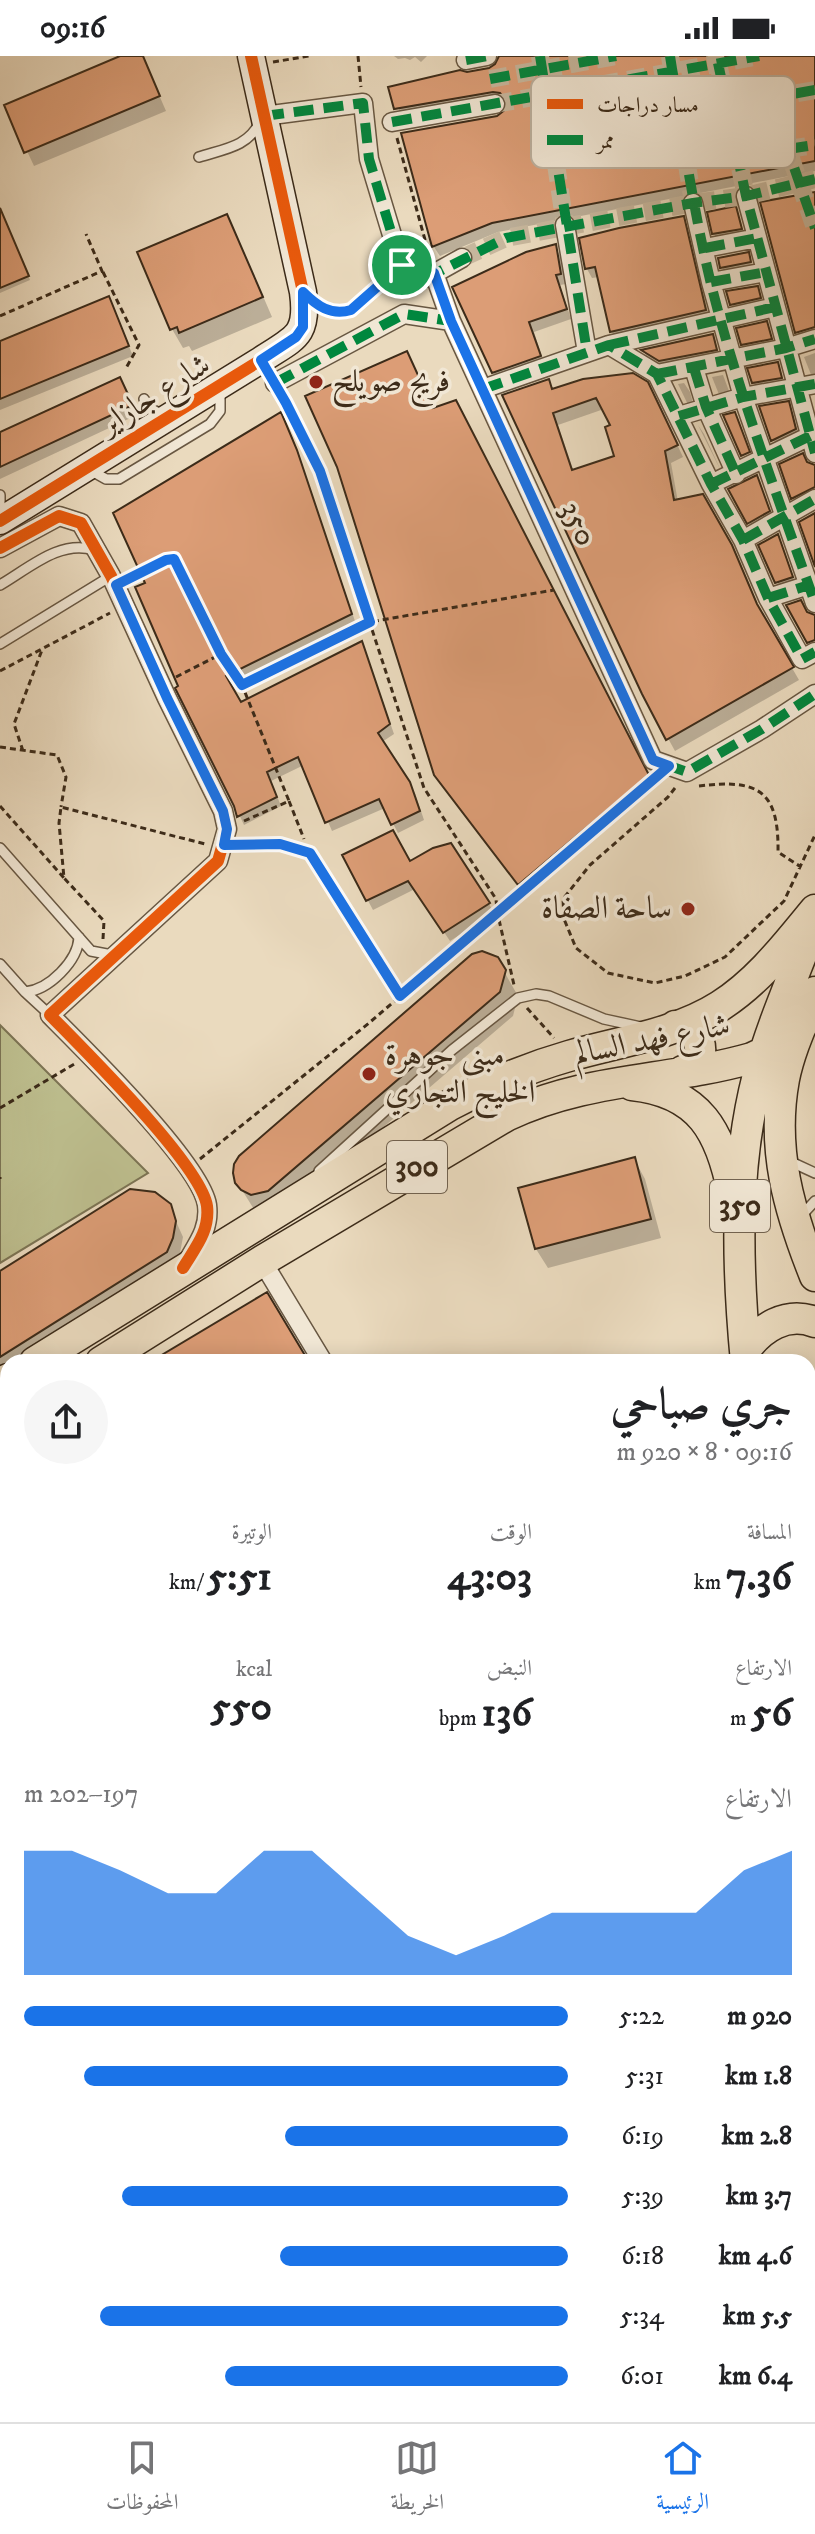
<!DOCTYPE html>
<html lang="ar">
<head>
<meta charset="utf-8">
<style>
  body { margin:0; font-family:"IM FELL DW Pica",Amiri,serif; background:#f6f6f6; color:#202124; direction:rtl; height:100vh; display:flex; flex-direction:column; font-size:30px; white-space:nowrap }
  * { box-sizing:border-box; margin:0 }
  p { font-size:26px; color:#757577 }
  .icon { flex:none; width:44px; height:44px; fill:none; stroke:currentColor; stroke-width:2; stroke-linecap:round; stroke-linejoin:round }
  .map { position:relative; flex:1; overflow:hidden; direction:ltr }
  .drawer { position:absolute; left:0px; top:1298px; width:816px; height:1068px; display:flex; flex-direction:column; background:#fff; border-radius:24px 24px 0 0; box-shadow:0 4px 20px #0003; direction:rtl }
  .drawer>* { flex:none }
  .pin { position:absolute; display:grid; place-items:center; width:68px; height:68px; color:#fff; margin:-34px; border:4px solid #fff; border-radius:50%; box-shadow:0 2px 8px #0007 }
  .round { display:grid; place-items:center; flex:none; width:84px; height:84px; border-radius:42px; background:#f6f6f6 }
  .headline { display:flex; align-items:center; justify-content:space-between; height:136px; padding:0 24px }
  h1 { font-size:44px; font-weight:800; line-height:60px }
  .figures { display:grid; grid-template-columns:repeat(3,1fr); gap:12px; height:136px; padding:8px 24px }
  .figures div { display:grid; align-content:center }
  .figures b { font-size:40px; font-weight:800 }
  .figures small { font-size:22px; font-weight:400 }
  .figures p { font-size:22px }
  .chart { height:224px; padding:16px 24px }
  .chart p { display:flex; justify-content:space-between }
  .chart svg { width:100%; height:144px; margin-top:8px; fill:#1a73e8; opacity:.7 }
  ul { padding:0 24px; list-style:none; font-size:26px }
  li { display:grid; grid-template-columns:128px 96px 1fr; align-items:center; height:60px }
  li i { height:20px; border-radius:10px; background:#1a73e8 }
  .status { display:flex; justify-content:space-between; align-items:center; height:56px; padding:0 40px; background:#fff; direction:ltr }
  .status svg { height:22px; fill:currentColor }
  .tabs { display:flex; justify-content:space-around; align-items:center; height:112px; border-top:2px solid #e0e0e0; background:#fff; font-size:22px; color:#757577 }
  .tabs a { display:grid; justify-items:center; gap:4px }
  .tabs .current { color:#1a73e8 }
  .map>svg:first-child { display:block }
</style>
</head>
<body>
<div class="status"><b>09:16</b><svg viewBox="0 0 49 12"><path d="M0 12V9h3v3zM5 12V6h3v6zM10 12V3h3v9zM15 12V0h3v12zM26 1h20v11H26zM47 4h2v5h-2z"/></svg></div>
<div class="map">
<svg width="815" height="2366" viewBox="0 0 815 2366">
  <rect width="100%" height="100%" fill="#eadabe"/>
  <filter id="stains"><feTurbulence type="fractalNoise" baseFrequency=".0025" numOctaves="4"/><feColorMatrix values="0 0 0 0 .2 0 0 0 0 .09 0 0 0 0 .02 0 0 0 .5 -.17"/></filter>
  <radialGradient id="worn" r=".72"><stop offset=".6" stop-color="#630" stop-opacity="0"/><stop offset="1" stop-color="#630" stop-opacity=".3"/></radialGradient>
  <path fill="#bdbe8e" stroke="#7c7454" stroke-width="2" d="M0 969 148 1117 0 1207Z"/>
  <path fill="#0003" fill-rule="evenodd" d="M125 0H142L166 55 34 110 6 50Z
    M394 0H427L421 6 415 1 410 4 405 2 398 3Z
    M500 0H815V115L498 176 440 200 434 191 403 78 498 62 505 58 508 48 500 45 402 62 391 32 490 14 501 4Z
    M815 138V282L802 285 797 276Z
    M735 153 746 182 720 187 714 178Z
    M0 155 30 224 0 237Z
    M226 160 237 180 272 261 192 295 189 290 183 292 172 273Z
    M683 162 688 172 710 264 617 285 612 276 599 221 592 222 587 213 582 184Z
    M555 191 561 201 566 228 560 229 571 263 534 276 545 310 499 326 493 316Z
    M748 198 755 216 728 221 722 211Z
    M757 232 765 252 737 258 732 248Z
    M113 252 133 300 0 354V287Z
    M766 267 776 292 748 298 743 288Z
    M712 280 721 303 666 314 648 304 644 295Z
    M815 297V326H814L804 301Z
    M777 308 786 331 759 336 753 326Z
    M723 319 732 343 722 346 712 321Z
    M548 325 553 335 654 340 683 401 671 407 678 446 738 503 763 562 799 624 675 695 643 637 505 340ZM604 353 613 370 617 401 574 416 558 369Z
    M684 327 690 336 695 354 691 355 678 328Z
    M124 333 137 359 0 423V378Z
    M788 347 793 357 800 383 778 394 762 352Z
    M434 354 461 356 653 730 524 837 443 729Z
    M286 368 301 406 356 568 230 629 240 649 366 597 394 678 382 686 415 737 424 764 398 777 385 752 332 775 304 709 271 725 281 750 244 769 181 631 148 528Z
    M698 369 704 378 722 417Z
    M806 407 815 410V443L798 451 793 442Z
    M757 421 774 465 755 476 731 434Z
    M777 481 797 531 782 536 777 526Z
    M344 800 410 808 489 848 494 857 450 885 415 833 373 854Z
    M497 903 518 940 513 960 281 1159 257 1158 237 1126Z
    M634 1103 645 1123 661 1182 548 1212 536 1193 521 1133Z
    M169 1150 183 1181 180 1197 174 1210 22 1306H8V1315L0 1320V1217Z
    M0 1430 8 1442V1475L2 1479 8 1493 0 1499Z
    M8 1527V1665L0 1670V1532Z
    M0 1800 8 1813V1884L0 1889Z
    M702 2358 708 2366H674L670 2359Z
    M730 2358H807L808 2366H731Z"/>
  <path fill="#dc9d76" stroke="#3c2b19" stroke-width="2" fill-rule="evenodd" d="M120 0H143L160 40 24 97 4 49Z
    M499 0H815V105L492 167 432 191 401 77 497 60 506 53 507 45 500 37 493 36 394 53 388 31 460 14 467 16 489 12 495 8Z
    M815 136V271L795 277 760 146Z
    M736 150 742 173 712 178 707 156Z
    M0 152 29 220 0 232Z
    M227 158 263 241 179 277 177 271 170 274 137 196Z
    M684 160 706 254 610 276 595 211 585 213 579 182 619 172Z
    M556 188 561 218 556 219 567 253 529 266 541 300 492 317 452 231 526 196Z
    M749 196 751 206 720 212 718 202Z
    M758 230 761 242 730 249 726 235Z
    M109 240 129 290 0 343V285Z
    M767 265 772 283 741 289 736 272Z
    M713 278 717 294 659 305 641 294Z
    M407 295 433 352 456 344 649 719 518 829 434 719 337 411 305 340Z
    M778 306 782 322 752 327 747 312Z
    M633 317 648 326 678 389 665 395 674 444 703 438 732 489 757 548 794 611 666 684 642 638 502 339 549 323 552 333 583 323ZM596 342 610 369 605 371 614 400 572 414 553 357Z
    M120 321 133 349 0 411V376Z
    M789 345 796 373 771 385 759 350Z
    M281 356 297 394 352 558 226 620 241 646 362 585 390 668 378 677 410 726 420 755 391 769 379 743 325 767 298 701 267 716 277 741 237 761 234 750 175 632 178 630 135 531 145 527 113 457Z
    M735 356 750 396 741 400 723 359Z
    M803 397 807 406 815 409V431L791 443 779 408Z
    M757 419 770 455 747 468 728 433Z
    M815 457V511L799 466Z
    M778 478 793 521 775 527 758 489Z
    M801 544 807 556 815 559V584L807 587 786 549Z
    M393 774 410 805 433 792 451 787 490 847 443 877 408 825 366 845 342 799Z
    M482 895 498 901 506 914 500 936 268 1135 251 1139 241 1134 235 1127 233 1117 234 1108 239 1100 472 898Z
    M635 1101 651 1163 535 1193 518 1132Z
    M130 1133 155 1136 171 1148 176 1165 173 1182 167 1196 0 1301V1215Z
    M267 1236 309 1306H150Z"/>
  <g fill="none" stroke-linecap="round" stroke-linejoin="round">
    <path stroke="#c7b79d" stroke-width="18" stroke-dasharray="18 9" stroke-linecap="butt" d="M540 0 565 169
      M670 0 693 147
      M718 7 746 140
      M490 23 616 0
      M815 34 770 42 815 172
      M495 48 759 0
      M788 93 815 89
      M462 202 506 182 693 147 746 140 815 123"/>
    <g stroke="#685742" stroke-width="12">
      <path id="lane" d="M199 101C224 93 248 91 260 66
        M308 241C320 254 334 259 351 254L402 209
        M144 343C150 352 154 357 165 358
        M90 414 106 423H119L210 368 220 355V332
        M0 439V459
        M0 529C28 513 60 483 94 494
        M0 588 111 520
        M224 789 280 788 310 797 381 907
        M0 792 91 895 112 899
        M0 908 25 936 50 959
        M25 936C49 934 78 905 79 881
        M789 1105 815 1117
        M319 1115 452 994 518 942 536 938 549 940 604 963 641 971
        M802 1159 815 1145
        M0 1479 8 1476
        M0 1679 8 1674
        M0 1699 8 1693
        M0 1713 8 1715
        M808 1851 815 1847
        M808 1888 815 1891
        M808 2300 815 2315
        M368 2358 369 2366
        M565 2358 568 2366
        M511 2366 528 2358"/>
    </g>
    <g stroke="#685742" stroke-width="21">
      <path id="street" d="M466 4 487 0
        M264 60 363 47 369 103 405 222 428 221 462 202
        M392 66 495 48
        M746 140 815 397
        M693 147 711 226 743 341 815 547
        M565 169 587 296
        M705 192 757 182
        M434 217 451 265
        M711 226 766 216
        M609 289 775 251
        M694 312 706 351 736 418
        M657 318 786 292 815 283
        M275 327 404 258 451 265 653 704 687 716 762 673 815 638
        M483 333 609 289 657 318 711 428 743 484 768 542 802 603 815 596
        M679 360 743 341 815 328
        M711 428 810 380
        M743 484 815 443
        M0 492 59 460 81 467 111 520 167 642 223 755 227 773 218 805 50 959C84 993 201 1108 207 1149 210 1172 198 1187 187 1206
        M768 542 809 529
        M262 1205 323 1306"/>
    </g>
    <g stroke="#3c2b19" stroke-width="29">
      <path id="secondary" d="M0 465 261 304C294 282 309 281 303 236L251 0
        M0 1914 8 1908
        M0 1964 8 1957
        M808 2095 815 2092
        M808 2136 815 2133
        M0 2214 8 2235
        M0 2307 8 2329
        M55 2358 58 2366
        M0 2363 36 2358
        M189 2366 220 2358"/>
    </g>
    <g stroke="#3c2b19" stroke-width="33">
      <path id="primary" d="M815 936C804 964 790 993 784 1023 771 1093 789 1155 815 1220
        M675 970 694 977C705 992 701 1008 683 1015
        M632 1029C700 1036 721 1076 733 1138
        M745 1294C761 1272 786 1255 815 1266
        M35 1306 450 1049C489 1028 527 1012 569 1000 618 986 676 978 720 950 759 925 786 889 815 854
        M101 1306 262 1205 506 1060C587 1021 668 1026 752 1002L775 991 801 971
        M746 1306C737 1211 734 1112 758 1019 772 968 794 919 813 869
        M0 1328 8 1323
        M0 1370 8 1365
        M808 1641 815 1698
        M808 2054 815 2043
        M808 2189 815 2196"/>
    </g>
    <path stroke="#3c2b19" stroke-width="3" stroke-dasharray="6 4" stroke-linecap="butt" d="M358 0 361 31
      M273 6 309 0
      M397 82 430 202
      M103 216 139 289 126 312
      M0 260 102 215 86 178
      M283 341 320 415 424 732 496 843 497 855 514 929
      M129 522 166 504 174 503 221 598
      M0 615 110 557
      M176 621 221 598 242 629
      M0 691 57 699 66 721 61 751
      M23 695 14 668 42 594
      M699 730C757 723 779 733 778 796L801 811
      M675 732 668 741 590 809 563 843 564 863 576 892 608 917 655 927 685 920 725 901 784 845 815 779
      M289 745 304 783
      M0 750 64 822
      M244 765 289 745 242 629 370 566 554 534
      M103 883 104 865 64 822 59 767 61 751 205 788
      M388 919 400 940
      M527 952 554 982
      M0 1052 76 1007
      M200 1103 369 967 654 723
      M0 1121V1123
      M808 1321 815 1320
      M808 1346 815 1345
      M808 1374 815 1372
      M808 1401 815 1400
      M0 1408 8 1420
      M0 1786 8 1798
      M808 2245 815 2276
      M388 2358 390 2366
      M580 2366 605 2358"/>
    <use href="#lane" stroke="#f1e7d5" stroke-width="9"/>
    <use href="#street" stroke="#f1e7d5" stroke-width="18"/>
    <use href="#secondary" stroke="#f1e7d5" stroke-width="26"/>
    <use href="#primary" stroke="#eadabe" stroke-width="30"/>
    <path stroke="#00873e" stroke-width="10" stroke-dasharray="20 10" stroke-linecap="butt" d="M540 0 587 296
      M670 0C682 76 693 153 711 228 738 336 778 442 815 547
      M466 4 488 0
      M718 7 746 140 815 397
      M490 23 616 0
      M815 34 770 42 815 172
      M264 60 363 47 369 103 405 222 428 221 506 182 693 147 746 140 815 123
      M392 66 759 0
      M788 93 815 89
      M705 192 757 182
      M434 217 451 265
      M711 226 766 216
      M609 289 775 251
      M694 312 706 351 736 418
      M657 318 786 292 815 283
      M275 327 404 258 451 265 653 704 687 716 762 673 815 638
      M483 333 609 289 657 318 711 428 743 484 768 542 802 603 815 596
      M679 360 743 341 815 328
      M711 428 810 380
      M743 484 815 443
      M768 542 809 529"/>
    <g stroke="#f1e7d5" stroke-width="17">
      <path id="cycleway" d="M0 465 261 304C294 282 309 281 303 236L251 0
        M0 492 59 460 81 467 111 520 167 642 223 755 227 773 218 805 50 959C83 993 201 1109 207 1150 210 1175 195 1192 183 1212"/>
    </g>
    <use href="#cycleway" stroke="#e8590c" stroke-width="12"/>
  </g>
  <g fill="none" stroke-linecap="round" stroke-linejoin="round">
    <g stroke="#fff" stroke-width="16">
      <path id="route" d="M402 209 405 222 428 221 434 217 451 265 653 704 669 710 400 940 310 797 280 788 224 789 227 773 223 755 167 642 116 529 166 504 174 503 221 598 242 629 370 566 320 415 286 347 261 304 296 281 303 271V236C317 250 331 260 351 254Z"/>
    </g>
    <use href="#route" stroke="#1a73e8" stroke-width="10"/>
  </g>
  <g fill="#8f2418" stroke="#f1e7d5" stroke-width="3">
    <circle cx="316" cy="326" r="8"/>
    <circle cx="688" cy="853" r="8"/>
    <circle cx="369" cy="1018" r="8"/>
  </g>
  <g text-anchor="middle" dominant-baseline="central" stroke-width="7" stroke-linejoin="round" paint-order="stroke">
    <g fill="#f1e7d5" stroke="#726351" stroke-width="2">
      <rect x="387" y="1085" width="60" height="52" rx="6"/>
      <rect x="710" y="1124" width="60" height="52" rx="6"/>
    </g>
    <g font-size="30" font-weight="bold" fill="#3c2b19">
      <text x="417" y="1111">300</text>
      <text x="740" y="1150">350</text>
    </g>
    <g font-size="32" fill="#3c2b19" stroke="#f1e7d5" text-anchor="start">
      <text x="332" y="326">فريج صويلح</text>
      <text x="672" y="853" text-anchor="end">ساحة الصفاة</text>
      <text x="385" y="1000">مبنى جوهرة<tspan x="385" dy="37">الخليج التجاري</tspan></text>
    </g>
    <g font-size="32" fill="#3c2b19" stroke="#f1e7d5">
      <text transform="translate(155 339) rotate(-32)">شارع جازاير</text>
      <text transform="translate(578 468) rotate(65)">350</text>
      <text transform="translate(652 984) rotate(-11)">شارع فهد السالم</text>
    </g>
  </g>
  <rect x="531" y="20" width="264" height="92" rx="12" fill="#f1e7d5" stroke="#bbaf9d" stroke-width="2"/>
  <rect x="547" y="43" width="36" height="10" fill="#e8590c"/>
  <rect x="547" y="79" width="36" height="10" fill="#00873e"/>
  <g font-size="22" fill="#3c2b19">
    <text x="597" y="56">مسار دراجات</text>
    <text x="597" y="92">ممر</text>
  </g>
  <rect width="100%" height="100%" filter="url(#stains)"/>
  <rect width="100%" height="100%" fill="url(#worn)"/>
</svg>
<div class="pin" style="left:402px;top:209px;background:#1e9e55"><svg class="icon" aria-label="arrive" viewBox="0 0 24 24"><path d="M6 21V4h12l-3 4 3 4H6"/></svg></div>
<section class="drawer">
<div class="headline"><div><h1>جري صباحي</h1><p>09:16 · 8 × 920 m</p></div><a class="round"><svg class="icon" aria-label="share" viewBox="0 0 24 24"><path d="M12 15V3M7 8l5-5 5 5M5 13v7h14v-7"/></svg></a></div>
<div class="figures">
<div><p>المسافة</p><b>7.36<small> km</small></b></div>
<div><p>الوقت</p><b>43:03</b></div>
<div><p>الوتيرة</p><b>5:51<small> /km</small></b></div>
</div>
<div class="figures">
<div><p>الارتفاع</p><b>56<small> m</small></b></div>
<div><p>النبض</p><b>136<small> bpm</small></b></div>
<div><p>kcal</p><b>550</b></div>
</div>
<div class="chart"><p><span>الارتفاع</span>197–202 m</p>
<svg viewBox="0 0 160 44" preserveAspectRatio="none"><path d="M0 44V6L10 6L20 12L30 19L40 19L50 6L60 6L70 19L80 32L90 38L100 32L110 25L120 25L130 25L140 25L150 12L160 6V44z"/></svg>
</div>
<ul>
<li><b>920 m</b>5:22<i style="width:100%"></i></li>
<li><b>1.8 km</b>5:31<i style="width:89%"></i></li>
<li><b>2.8 km</b>6:19<i style="width:52%"></i></li>
<li><b>3.7 km</b>5:39<i style="width:82%"></i></li>
<li><b>4.6 km</b>6:18<i style="width:53%"></i></li>
<li><b>5.5 km</b>5:34<i style="width:86%"></i></li>
<li><b>6.4 km</b>6:01<i style="width:63%"></i></li>
</ul>
</section>
</div>
<nav class="tabs">
<a class="current"><svg class="icon" aria-label="home" viewBox="0 0 24 24"><path d="M3 11l9-7 9 7M6 9v11h12V9"/></svg>الرئيسية</a>
<a><svg class="icon" aria-label="map" viewBox="0 0 24 24"><path d="M3 6l6-2 6 2 6-2v14l-6 2-6-2-6 2zM9 4v14M15 6v14"/></svg>الخريطة</a>
<a><svg class="icon" aria-label="saved" viewBox="0 0 24 24"><path d="M7 4h10v16l-5-4-5 4z"/></svg>المحفوظات</a>
</nav>
</body>
</html>
